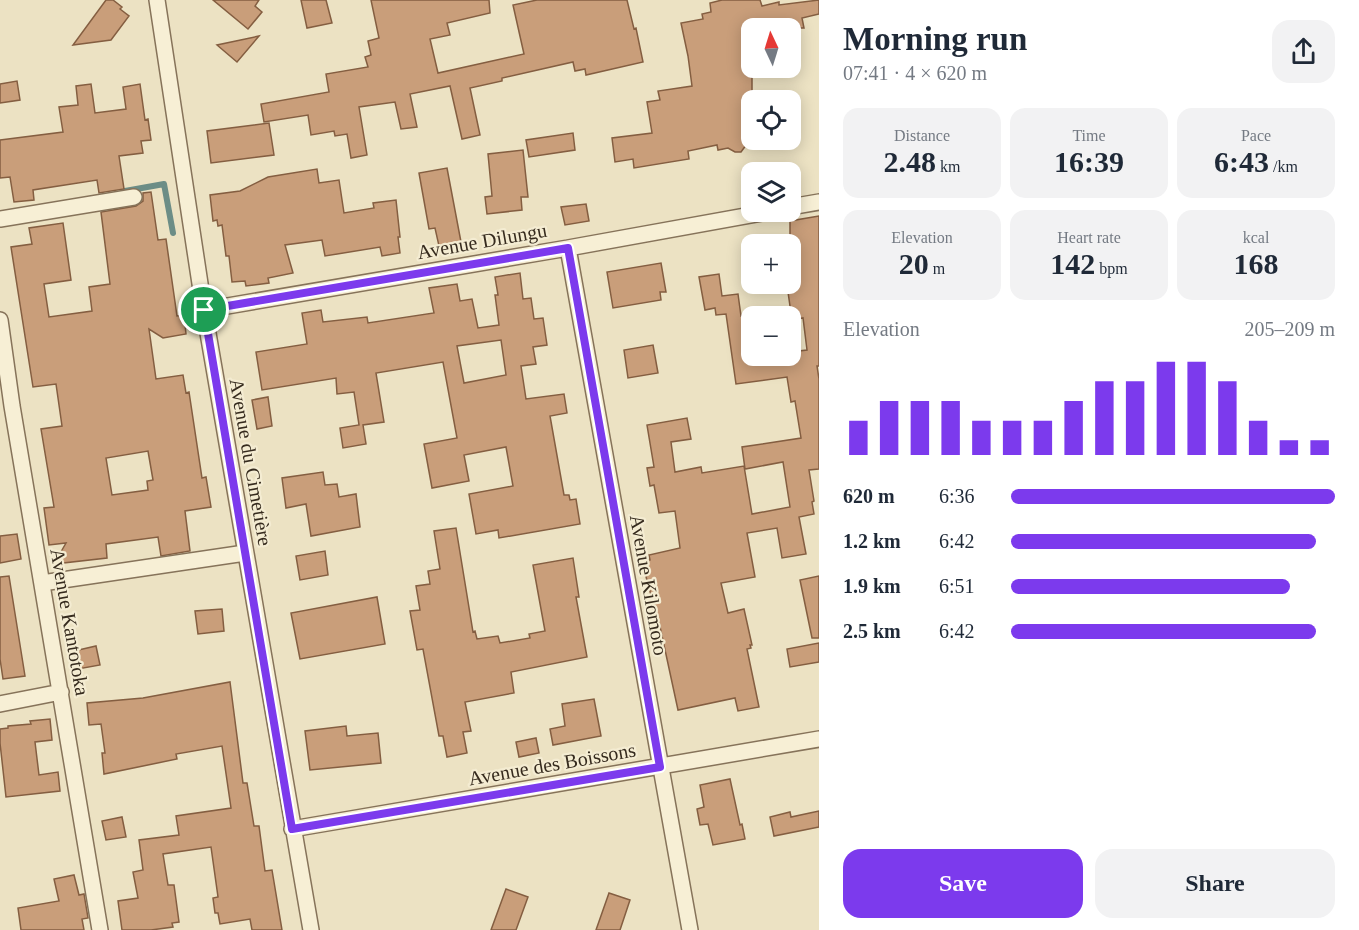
<!DOCTYPE html>
<html lang="en">
<head>
<meta charset="utf-8">
<style>
  body { margin:0; font-family:Georgia,serif; background:#f2f2f3; color:#1f2937; height:100vh; display:flex; flex-direction:column; font-size:22px; white-space:nowrap }
  * { box-sizing:border-box; margin:0 }
  p { font-size:20px; color:#747a83 }
  .icon { flex:none; width:33px; height:33px; fill:none; stroke:currentColor; stroke-width:2; stroke-linecap:round; stroke-linejoin:round }
  .map { position:relative; flex:1; overflow:hidden }
  .side { display:flex; flex-direction:column; background:#fff; width:540px }
  .side>* { flex:none }
  .needle { width:39px; rotate:356deg }
  .fabs { position:absolute; left:741px; top:18px; display:grid; gap:12px }
  .fabs a { display:grid; place-items:center; width:60px; height:60px; border-radius:12px; background:#fff; box-shadow:0 3px 15px #0003; font-size:30px }
  .pin { position:absolute; display:grid; place-items:center; width:51px; height:51px; color:#fff; margin:-26px; border:3px solid #fff; border-radius:50%; box-shadow:0 2px 6px #0007 }
  .round { display:grid; place-items:center; flex:none; width:63px; height:63px; border-radius:18px; background:#f2f2f3 }
  .headline { display:flex; align-items:center; justify-content:space-between; height:102px; padding:0 24px }
  h1 { font-size:33px; font-weight:800; line-height:45px }
  .stats { display:grid; grid-template-columns:repeat(3,1fr); gap:9px; height:102px; padding:6px 24px }
  .stats div { display:grid; align-content:center; border-radius:15px; background:#f2f2f3; text-align:center }
  .stats b { font-size:30px; font-weight:800 }
  .stats small { font-size:16px; font-weight:400 }
  .stats p { font-size:16px }
  .chart { height:168px; padding:12px 24px }
  .chart p { display:flex; justify-content:space-between }
  .chart svg { width:100%; height:108px; margin-top:6px; stroke:#7c3aed; stroke-width:6 }
  .cta { display:flex; gap:12px; margin-top:auto; padding:12px 24px }
  .cta a { flex:1; height:69px; border-radius:18px; background:#7c3aed; color:#fff; font-size:24px; font-weight:800; line-height:69px; text-align:center }
  .cta a+a { background:#f2f2f3; color:#1f2937 }
  ul { padding:0 24px; list-style:none; font-size:20px }
  li { display:grid; grid-template-columns:96px 72px 1fr; align-items:center; height:45px }
  li i { height:15px; border-radius:8px; background:#7c3aed }
  main { display:flex; flex:1; min-height:0 }
  .map>svg:first-child { display:block }
</style>
</head>
<body>
<main>
<div class="map">
<svg width="819" height="930" viewBox="0 0 819 930">
  <rect width="100%" height="100%" fill="#ece2c3"/>
  <g fill="none" stroke-linecap="round" stroke-linejoin="round">
    <path stroke="#6c8d86" stroke-width="6" d="M125 191 164 184 173 233"/>
  </g>
  <path fill="#c99e7a" stroke="#845e41" stroke-width="1.5" fill-rule="evenodd" d="M106 0H113L122 7 120 9 129 16 111 40 73 45Z
    M213 0H259L255 6 262 12 248 29Z
    M301 0H326L332 23 307 28Z
    M371 0H489L490 13 447 23 450 35 430 39 438 73 524 54 513 5 537 0H627L634 29 636 28 643 62 586 75 585 69 575 71 573 62 502 78V81L470 88 480 135 462 139 450 86 410 94 417 127 401 129 395 102 359 107 367 155 351 158 347 134 335 136 334 131 311 135 308 115 264 122 261 104 329 92 326 74 368 67 365 57 371 55 368 41 379 38Z
    M722 0H760L762 6 779 2V5L819 0V14L802 18 804 28H752V137L741 152H735L728 148 718 150 717 145 688 151 689 159 634 168 633 159 615 162 612 138 652 133 647 102 660 100 658 91 692 86 688 56 681 23 703 19 702 14 711 12 710 3Z
    M259 36 237 62 217 45Z
    M17 81 20 100 0 103V84Z
    M91 84 95 113 126 109 123 87 140 84 145 120 148 119 151 140 141 141 143 153 119 156 124 189 99 193 97 180 33 190 34 200 14 202 10 177 0 178V140L63 132 59 107 78 105 76 86Z
    M269 123 274 155 211 163 207 131Z
    M573 133 575 150 529 157 526 140Z
    M523 150 528 197H521L522 210 487 214 485 197 492 196 488 154Z
    M447 168 461 242 439 246 435 228 429 229 419 173Z
    M317 169 319 183 339 180 344 213 374 208 373 203 396 200 400 237H398L400 253 382 256 380 247 325 256 322 240 285 245 293 273 268 278 269 283 246 286 245 281 232 282 229 256H226L222 225 218 226 217 220 213 221 210 195 240 191 268 177Z
    M151 192 158 240 166 239 177 316 184 315 186 334 163 338 149 329 156 379 183 375 186 393 189 392 202 478 206 477 211 507 185 511 190 551 161 556 158 537 106 544 107 558 54 564 66 543 49 545 44 508 54 507 41 429 62 426 56 384 33 387 11 247 32 244 29 228 63 223 71 280 44 284 49 317 92 311 89 287 110 284 101 212 136 206 143 201V193ZM148 451 153 480 147 481 148 490 112 495 106 458Z
    M586 204 589 221 565 225 561 207Z
    M819 216V366H817L819 379V469L809 470 814 501 812 502 814 514 799 517 806 554 782 558 777 528 747 533 755 577 721 583 728 613 744 609 752 645H750L751 648 747 649 759 707 738 711 735 698 678 710 659 622 656 623 652 606H654L642 562 650 560 649 555 680 548 675 511 659 513 654 485 650 486 647 468 654 467 647 425 687 418 691 439 671 442 675 472 701 467 702 473 744 466 752 514 790 507 783 462 745 469 742 447 801 438 795 401 791 402 787 377 736 384 726 314 716 315 715 308 705 310 699 277 719 274 722 296 738 294 741 316 746 315 750 339 752 338V356H790V352L807 350 803 318 792 320 788 292H790V221Z
    M661 263 666 292H660L661 300 613 308 607 272Z
    M520 273 523 299 531 298 534 319 543 318 547 345 533 347 536 364 521 366 526 399 564 394 567 413 550 416 564 495H569L570 500 576 499 580 524 499 538 498 530 476 534 469 494 513 486 506 447 464 455 469 481 432 488 424 444 457 438 443 362 376 373 384 422 363 425 366 444 343 448 340 428 359 425 354 392 337 394 336 378 262 390 256 352 307 344 302 313 321 310 323 322 367 317 368 323 434 313 429 288 457 284 460 301 472 299 478 328 499 325 495 295H498L495 277ZM501 340 506 375 464 383 457 346Z
    M653 345 658 373 628 378 624 350Z
    M268 397 272 426 257 429 252 400Z
    M323 472 325 485 337 484 339 497 356 494 360 527 311 536 306 504 286 508 282 478Z
    M456 528 473 632 475 631 477 639 498 636 500 643 530 638 529 634 545 631 533 565 573 558 579 597H576L587 657 511 672 514 693 465 702 471 731 463 732 467 753 447 757 443 736H439L423 649 417 650 410 611 420 610 416 586 430 584 428 571 440 569 434 531Z
    M17 534 21 559 0 563V536Z
    M325 551 328 575 300 580 296 556Z
    M9 576 25 676 3 679 0 659V577Z
    M819 576V638H812L800 580Z
    M377 597 385 644 300 659 291 613Z
    M222 609 224 631 198 634 195 611Z
    M819 643V662L790 667 787 649Z
    M96 646 100 665 78 669 74 651Z
    M230 682 243 783H247L254 826H259L265 871 272 870 282 930H252L250 919 220 924 218 913H215L213 898 218 897 211 847 163 854 168 885H174L179 922 172 923 173 927 151 930H122L118 901 138 898 133 872 143 870 139 840 179 835 176 816 231 808 222 746 176 754 177 759 104 774 102 753H105L101 724 89 725 87 703 143 698Z
    M594 699 601 736 553 745 550 729 565 726 562 704Z
    M50 719 52 740 35 742 39 775 58 772 60 791 6 797 0 743V729L8 728V726L31 724 30 721Z
    M346 726 347 736 378 733 381 763 310 770 305 731Z
    M536 738 539 753 519 757 516 742Z
    M730 779 740 825 742 824 745 839 713 845 708 824 700 825 697 809 704 807 700 785Z
    M819 811V827L774 836 770 817 790 812 791 817Z
    M122 817 126 837 106 840 102 821Z
    M74 875 79 895 84 894 88 918 82 919 84 930H21L18 908 59 901 54 879Z
    M506 889 528 897 516 930H491Z
    M609 893 630 900 620 930H596Z"/>
  <g fill="none" stroke-linecap="round" stroke-linejoin="round">
    <g stroke="#86735a" stroke-width="18">
      <path id="street" d="M157 0 204 310 311 930
        M790 207 819 202
        M0 219 134 197
        M568 248 690 930
        M204 310 568 248 767 212
        M0 320 12 406 100 930
        M42 583 245 553
        M0 704 61 692
        M292 829 819 739"/>
    </g>
    <use href="#street" stroke="#f7efd5" stroke-width="15"/>
  </g>
  <g fill="none" stroke-linecap="round" stroke-linejoin="round">
    <g stroke="#fff" stroke-width="12">
      <path id="route" d="M568 248 660 767 292 829 204 310Z"/>
    </g>
    <use href="#route" stroke="#7c3aed" stroke-width="8"/>
  </g>
  <g text-anchor="middle" dominant-baseline="central" stroke-width="4.5" stroke-linejoin="round" paint-order="stroke">
    <g font-size="20" fill="#362b1e" stroke="#f4ecd2">
      <text transform="translate(482 241) rotate(-10)">Avenue Dilungu</text>
      <text transform="translate(251 462) rotate(80)">Avenue du Cimetière</text>
      <text transform="translate(649 585) rotate(80)">Avenue Kilomoto</text>
      <text transform="translate(70 622) rotate(80)">Avenue Kantotoka</text>
      <text transform="translate(552 764) rotate(-10)">Avenue des Boissons</text>
    </g>
  </g>
</svg>
<div class="fabs">
<a><svg class="needle" viewBox="-14 -14 28 28"><path d="M0-13l5 13h-10z" fill="#e53935"/><path d="M0 13l5-13h-10z" fill="#747a83"/></svg></a>
<a><svg class="icon" aria-label="locate" viewBox="0 0 24 24"><circle cx="12" cy="12" r="6"/><path d="M12 2v4M12 18v4M2 12h4M18 12h4"/></svg></a>
<a><svg class="icon" aria-label="layers" viewBox="0 0 24 24"><path d="M12 4l9 5-9 5-9-5zM3 14l9 5 9-5"/></svg></a>
<a>+</a>
<a>−</a>
</div>
<div class="pin" style="left:204px;top:310px;background:#1e9e55"><svg class="icon" aria-label="arrive" viewBox="0 0 24 24"><path d="M6 21V4h12l-3 4 3 4H6"/></svg></div>
</div>
<section class="side">
<div class="headline"><div><h1>Morning run</h1><p>07:41 · 4 × 620 m</p></div><a class="round"><svg class="icon" aria-label="share" viewBox="0 0 24 24"><path d="M12 15V3M7 8l5-5 5 5M5 13v7h14v-7"/></svg></a></div>
<div class="stats">
<div><p>Distance</p><b>2.48<small> km</small></b></div>
<div><p>Time</p><b>16:39</b></div>
<div><p>Pace</p><b>6:43<small> /km</small></b></div>
</div>
<div class="stats">
<div><p>Elevation</p><b>20<small> m</small></b></div>
<div><p>Heart rate</p><b>142<small> bpm</small></b></div>
<div><p>kcal</p><b>168</b></div>
</div>
<div class="chart"><p><span>Elevation</span>205–209 m</p>
<svg viewBox="0 0 160 44" preserveAspectRatio="none"><path d="M5 44V30M15 44V22M25 44V22M35 44V22M45 44V30M55 44V30M65 44V30M75 44V22M85 44V14M95 44V14M105 44V6M115 44V6M125 44V14M135 44V30M145 44V38M155 44V38"/></svg>
</div>
<ul>
<li><b>620 m</b>6:36<i style="width:100%"></i></li>
<li><b>1.2 km</b>6:42<i style="width:94%"></i></li>
<li><b>1.9 km</b>6:51<i style="width:86%"></i></li>
<li><b>2.5 km</b>6:42<i style="width:94%"></i></li>
</ul>
<div class="cta"><a>Save</a><a>Share</a></div>
</section>
</main>
</body>
</html>
